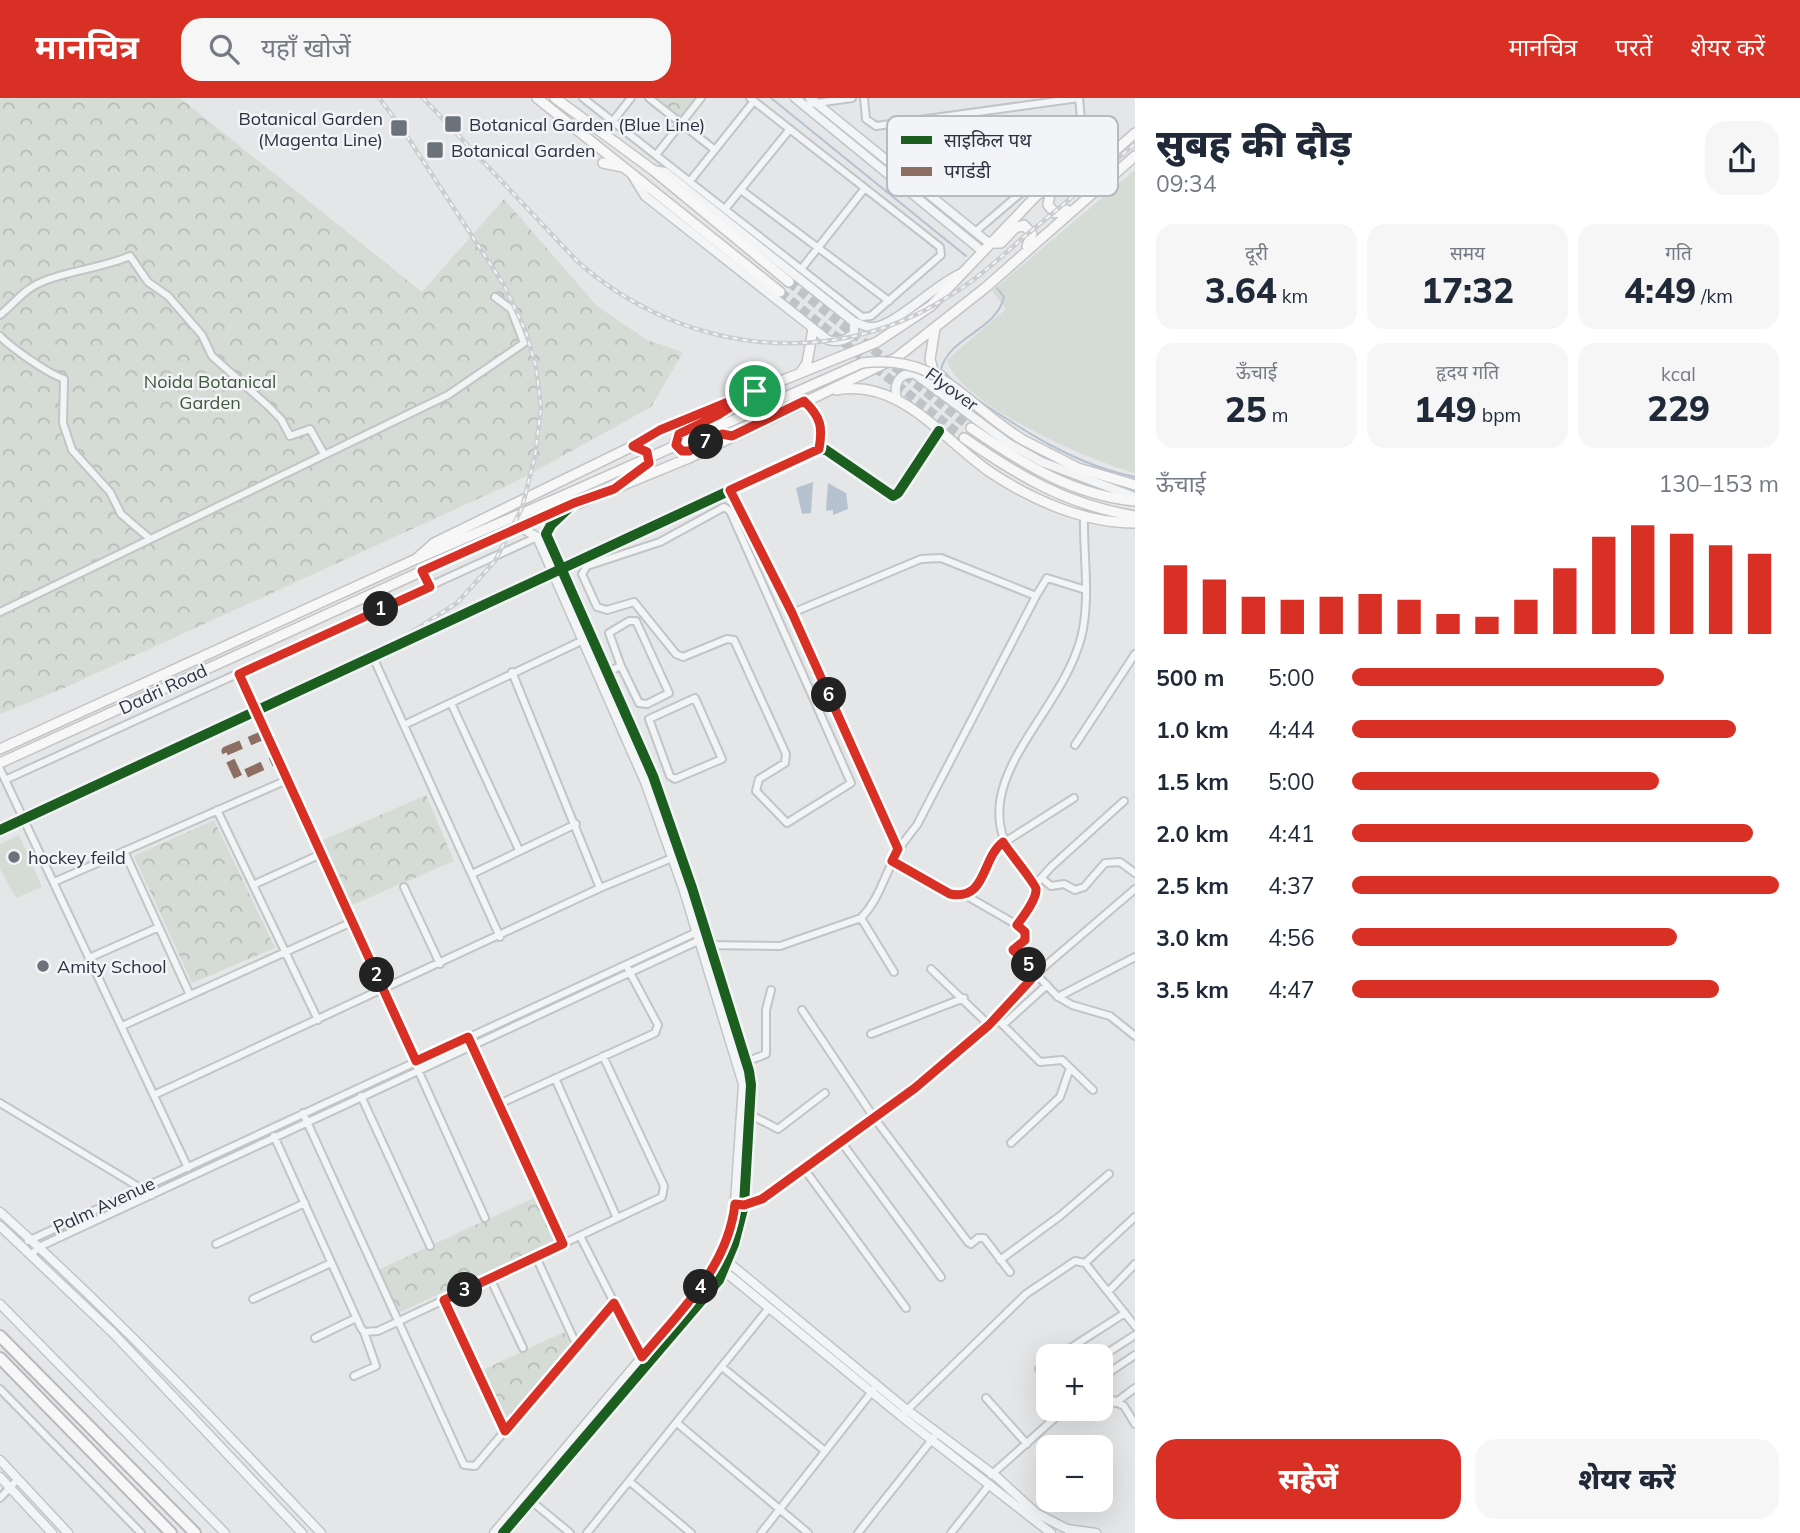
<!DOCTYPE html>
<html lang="hi">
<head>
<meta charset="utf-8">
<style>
  body { margin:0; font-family:Mulish,"Noto Sans Devanagari",sans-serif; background:#f6f6f7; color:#1f2937; height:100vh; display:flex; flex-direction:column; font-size:26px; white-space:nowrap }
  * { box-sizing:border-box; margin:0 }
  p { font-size:23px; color:#747a83 }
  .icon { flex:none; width:38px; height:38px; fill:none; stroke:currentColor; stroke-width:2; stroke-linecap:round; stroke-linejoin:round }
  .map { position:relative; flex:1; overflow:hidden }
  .side { display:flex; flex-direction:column; background:#fff; width:665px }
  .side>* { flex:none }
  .fabs { position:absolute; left:1036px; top:1246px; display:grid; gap:14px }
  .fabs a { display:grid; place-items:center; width:77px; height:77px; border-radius:14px; background:#fff; box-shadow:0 7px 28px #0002; font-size:35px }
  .pin { position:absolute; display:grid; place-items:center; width:60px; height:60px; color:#fff; margin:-30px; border:4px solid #fff; border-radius:50%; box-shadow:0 2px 7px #0007 }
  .km { position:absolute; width:35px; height:35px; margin:-18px; border-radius:50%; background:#222; color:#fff; font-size:19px; line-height:35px; text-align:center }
  .round { display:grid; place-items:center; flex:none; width:74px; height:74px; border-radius:21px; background:#f6f6f7 }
  .summary { display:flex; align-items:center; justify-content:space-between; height:119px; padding:0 21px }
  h1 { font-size:38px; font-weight:800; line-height:52px }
  .metrics { display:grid; grid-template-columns:repeat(3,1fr); gap:10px; height:119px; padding:7px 21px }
  .metrics div { display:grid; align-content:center; border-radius:18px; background:#f6f6f7; text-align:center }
  .metrics b { font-size:35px; font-weight:800 }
  .metrics small { font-size:19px; font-weight:400 }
  .metrics p { font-size:19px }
  .chart { height:196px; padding:14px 21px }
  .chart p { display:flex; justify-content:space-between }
  .chart svg { width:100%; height:126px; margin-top:7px; stroke:#d93025; stroke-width:6 }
  .cta { display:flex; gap:14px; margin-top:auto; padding:14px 21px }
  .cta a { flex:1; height:80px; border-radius:21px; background:#d93025; color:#fff; font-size:28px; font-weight:800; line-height:80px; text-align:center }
  .cta a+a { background:#f6f6f7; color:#1f2937 }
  ul { padding:0 21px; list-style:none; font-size:23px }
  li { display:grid; grid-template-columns:112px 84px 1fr; align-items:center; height:52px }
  li i { height:18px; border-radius:9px; background:#d93025 }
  header { display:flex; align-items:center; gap:42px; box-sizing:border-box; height:98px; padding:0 35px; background:#d93025; color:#fff }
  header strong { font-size:33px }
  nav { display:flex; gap:38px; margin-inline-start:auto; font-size:24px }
  .search { width:490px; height:63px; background:#f6f6f7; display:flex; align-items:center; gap:18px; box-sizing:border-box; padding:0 24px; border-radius:21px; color:#747a83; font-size:26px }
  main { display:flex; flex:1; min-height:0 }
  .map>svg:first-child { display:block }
</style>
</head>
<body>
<header>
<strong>मानचित्र</strong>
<div class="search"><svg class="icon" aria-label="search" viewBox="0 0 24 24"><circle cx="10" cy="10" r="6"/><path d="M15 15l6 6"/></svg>यहाँ खोजें</div>
<nav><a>मानचित्र</a><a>परतें</a><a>शेयर करें</a></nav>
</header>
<main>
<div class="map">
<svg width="1135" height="1435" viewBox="0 0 1135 1435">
  <defs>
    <pattern id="park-crowns" width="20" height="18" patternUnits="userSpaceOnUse" patternTransform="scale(1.75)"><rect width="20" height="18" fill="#d5dbd5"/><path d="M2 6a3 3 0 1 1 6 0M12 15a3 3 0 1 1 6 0" fill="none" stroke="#b7bcb8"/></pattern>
  </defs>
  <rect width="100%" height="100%" fill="#e4e6e8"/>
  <path fill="#d5dbd5" d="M1135 72V375C1093 364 958 306 947 262L1006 211 992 193Z
    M19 737 42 789 16 800 0 771V746Z"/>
  <path fill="url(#park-crowns)" d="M0 0H180L422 194 504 101 597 208 647 242 683 254 651 309 517 383 64 590 0 616Z
    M654 0H697L681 21Z
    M426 697 454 763 352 807 323 742Z
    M214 722 275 850 192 885 134 758Z
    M534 1100 554 1143 398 1215 378 1172Z
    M564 1234 570 1246 506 1325 481 1273Z"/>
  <path fill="#b6c2d0" d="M813 384 811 415 802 416 796 390Z
    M828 385 846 395 848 411 833 417V412L826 413Z"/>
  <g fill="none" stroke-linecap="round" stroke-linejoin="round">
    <path stroke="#b6c2d0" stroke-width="2" d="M771 0 966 158
      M956 286 941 271C950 238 996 233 1004 199L997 190
      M972 298C1022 332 1075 367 1135 379"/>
    <path stroke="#bfc2c6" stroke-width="9" stroke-dasharray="9 4.5" stroke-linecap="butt" d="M789 184 971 330
      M780 194 964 340"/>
    <g stroke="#c2c4c6" stroke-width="10">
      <path id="minor" d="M583 0 862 219 871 218 941 157 940 149 750 0
        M649 0 715 52
        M864 0 866 21 876 28 1079 0 1083 42 975 134
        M803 7 852 0
        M613 23 631 0
        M656 57 701 0
        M690 83 754 3
        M741 92 889 203
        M725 111 790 31
        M802 170 865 90
        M0 217C15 205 25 190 44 183 72 172 102 170 130 158L148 184 168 198 202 237 212 258 267 307 281 321 290 338 310 331 324 356
        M0 238C11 250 49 276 64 281L63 325 72 352 110 394 121 416 149 440
        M805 304 821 323 819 351
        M730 392 792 515 898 751
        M724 409 730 413 851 685 787 725 756 693 759 681 785 665 786 656 734 542 727 541 683 559 676 556 634 504 607 512 597 509 582 476 587 468 660 444Z
        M1036 498 1047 480 1086 492
        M0 514 448 297 524 245 511 211 495 199
        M373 559 500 839
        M512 574 600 790
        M607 574 621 568 609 535 629 523H636L669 595 647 606 639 605 621 568
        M239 576 485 1120
        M695 600 722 661 675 681 670 678 649 621Z
        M451 605 519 752
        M404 627 592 538
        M1075 647 1135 556
        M0 671 188 1070
        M5 682 537 439
        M1124 703 1051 769 1035 787 1036 795 1017 827 1025 834V842L1013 852 1058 899 1072 907 1110 918 1135 938
        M217 712 318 922
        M0 732 819 351 826 352 893 398 898 395 939 333
        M124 753 190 897
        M892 763 950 796H971L979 788 997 749 1074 700
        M472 776 576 726
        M1041 780 1051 788 1064 786 1075 792 1084 789 1105 765 1120 764 1135 775
        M54 784 287 682
        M253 787 321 756
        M1035 787C942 696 1057 629 1081 540 1091 501 1083 457 1084 417
        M404 789 440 866
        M965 797 1017 827
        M861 820 894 874
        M701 847 780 848 861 820C880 800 884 778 897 755 902 745 910 736 917 727L1036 498 941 460 921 461 792 515
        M89 860 159 829
        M931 871 989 927
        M1058 899 1135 859
        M802 912 875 1021 968 1144 971 1146 978 1140H984L1010 1174
        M995 919 1040 964 1062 962 1093 992
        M1004 926 1047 887
        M122 928 352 824
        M871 936 964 900
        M471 944 563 1146
        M746 964 766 956V912L771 892
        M555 980 617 1120
        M154 997 600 790 672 760
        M361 998 430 1148
        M0 1005 152 1097
        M499 1006 655 935 658 927 628 871
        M303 1015 464 1367 475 1368 614 1205
        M749 1016 778 1031 825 995
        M274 1038 361 1230 364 1234 378 1233 662 1099 664 1088 603 958
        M842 1045 941 1179
        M1011 1045 1060 999 1070 970
        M805 1072 906 1210
        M741 1107 762 1101 779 1091 957 955 989 927 1037 875 1135 791
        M580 1138 642 1259
        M28 1143 697 834
        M216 1146 305 1105
        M31 1157 39 1149 700 842
        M536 1159 576 1246
        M1000 1162 1060 1118 1109 1076
        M1085 1165 1135 1119
        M490 1180 523 1250
        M1109 1193 1135 1166
        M253 1201 331 1165
        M444 1202 505 1333
        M315 1240 356 1220
        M1058 1258 1125 1215
        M1101 1259 1135 1237
        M722 1269 825 1353
        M1039 1271 1048 1265
        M354 1278 376 1268 364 1234
        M1101 1280 1135 1257
        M0 1291 141 1435
        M1101 1296 1124 1308 1135 1326
        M986 1300 1027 1346
        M1115 1305 1135 1290
        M905 1314 1026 1196 1075 1163 1085 1165 1135 1228
        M677 1325 808 1435
        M991 1377 1065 1311
        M629 1383 691 1435
        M0 1400 18 1381
        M530 1402 570 1435
        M587 1435 769 1210
        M761 1435 874 1291
        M858 1435 934 1339
        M951 1435 990 1386"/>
    </g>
    <g stroke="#c2c4c6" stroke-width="11">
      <path id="tertiary" d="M795 0 982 153
        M810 0 989 145
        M653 72 665 74 854 224C859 225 865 229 870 229 892 232 937 184 962 175
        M632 77 645 98 828 242C838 245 846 242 854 236V224
        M897 301C893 286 899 274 915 276L1008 345 1042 364 1135 399
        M0 1114C113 1215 217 1325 321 1435
        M0 1128 113 1235 302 1435
        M728 1164 907 1312 998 1380 1036 1415 1067 1431 1096 1435
        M724 1173 901 1318 1051 1435
        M0 1206 225 1435
        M0 1362 68 1435
        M0 1379 52 1435
        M494 1435 710 1178 734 1119 743 986 684 793 645 684 537 439 520 429
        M503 1435 719 1182 734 1146 744 1107 751 987 749 973 692 790 653 678 546 436 551 427 569 410"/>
    </g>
    <g stroke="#c2c4c6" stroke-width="12">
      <path id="secondary" d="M537 0 780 194
        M555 0 653 72 789 184
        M603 65 623 69
        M1059 90 1050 96 1048 107 1055 115 1067 112
        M989 145H1001L1015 130 1024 127 1032 136 1027 148
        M935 230 930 261 938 293
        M801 274 807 265 813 231
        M836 292C901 280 942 341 990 374 1032 402 1084 425 1135 425
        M971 330C1022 365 1072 397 1135 403
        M732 338 722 336 686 353 677 350 675 344 679 336 739 304
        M964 340C1019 378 1067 407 1135 418
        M1023 342 1078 370 1135 387
        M621 385 649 365 647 354 633 348
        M416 461 434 445 633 348 660 332 877 244 931 208 1037 97 1116 52 1135 35
        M0 651 416 461 551 403
        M0 665 506 435 689 360 896 260 985 190 1135 58"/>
    </g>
    <g stroke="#b7b9bc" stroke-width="14">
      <path id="trunk" d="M0 1238 195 1435
        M0 1260 171 1435"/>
    </g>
    <use href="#minor" stroke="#f3f4f5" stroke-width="6"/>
    <use href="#tertiary" stroke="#f3f4f5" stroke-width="8"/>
    <use href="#secondary" stroke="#f7f7f7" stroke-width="9"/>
    <use href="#trunk" stroke="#f7f7f7" stroke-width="10"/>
    <g stroke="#cccdd0" stroke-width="4.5">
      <path id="rail" d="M423 0 578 164C680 254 829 274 946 200 975 183 1000 160 1025 138 1062 108 1098 77 1135 46
        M0 728 393 546 457 505 495 463 522 410 535 358 541 309 536 269 526 234 504 187 401 29 379 0"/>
    </g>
    <use href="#rail" stroke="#f2f4f7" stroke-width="2" stroke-dasharray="5" stroke-linecap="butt"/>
    <g stroke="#c2c4c6" stroke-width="12" stroke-linecap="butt">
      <path id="secondary-bridge" d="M551 403 862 265C939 255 964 306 1023 342"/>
    </g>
    <use href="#secondary-bridge" stroke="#f7f7f7" stroke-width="9"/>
    <path stroke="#8d6e63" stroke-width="9" stroke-dasharray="18 9" stroke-linecap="butt" d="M266 636 226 653 238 679 278 661"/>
    <g stroke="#f2f4f7" stroke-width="15">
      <path id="cycleway" d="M0 732 819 351 826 352 893 398 898 395 939 333
        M503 1435 719 1182 734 1146 744 1107 751 987 749 973 692 790 653 678 546 436 551 427 574 405"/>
    </g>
    <use href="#cycleway" stroke="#1b5e20" stroke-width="10"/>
  </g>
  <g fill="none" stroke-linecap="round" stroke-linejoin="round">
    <g stroke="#fff" stroke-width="14">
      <path id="route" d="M755 293 718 317 679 336 676 347 682 353H689L722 336 732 338 804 303C821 319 823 329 819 351L730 392 792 515 898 751 892 763 950 796C987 803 981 761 1003 744 1009 754 1035 785 1036 791 1037 801 1023 819 1017 827L1025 834V842L1013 852 1037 875 989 927 915 990 762 1101 744 1107 735 1106C728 1169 681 1212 642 1259L614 1205 505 1333 444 1202 563 1146 468 939 416 963 239 576 430 489 422 473 574 405 614 391 649 365 647 354 633 348 660 332Z"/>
    </g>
    <use href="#route" stroke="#d93025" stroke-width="9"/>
  </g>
  <g fill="#6c727a" stroke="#f2f4f7" stroke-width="2.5">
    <rect x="444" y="17" width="18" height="18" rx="3.5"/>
    <rect x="390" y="21" width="18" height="18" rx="3.5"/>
    <rect x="426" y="43" width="18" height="18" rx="3.5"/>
    <circle cx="14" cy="759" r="7"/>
    <circle cx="43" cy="868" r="7"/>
  </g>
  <g text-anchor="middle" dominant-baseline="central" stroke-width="5" stroke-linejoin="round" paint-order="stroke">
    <g font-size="18" fill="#2c333f" stroke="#f2f4f7" text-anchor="start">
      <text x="383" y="20" text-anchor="end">Botanical Garden<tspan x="383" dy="21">(Magenta Line)</tspan></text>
      <text x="469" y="26">Botanical Garden (Blue Line)</text>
      <text x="451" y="52">Botanical Garden</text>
      <text x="28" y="759">hockey feild</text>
      <text x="57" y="868">Amity School</text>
    </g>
    <g font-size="18" fill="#40593b" stroke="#f2f4f7">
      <text x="210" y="283">Noida Botanical<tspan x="210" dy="21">Garden</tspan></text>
    </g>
    <g font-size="18" fill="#2c333f" stroke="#f2f4f7">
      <text transform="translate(952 291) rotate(36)">Flyover</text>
      <text transform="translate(163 591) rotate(-25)">Dadri Road</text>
      <text transform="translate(104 1107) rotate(-25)">Palm Avenue</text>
    </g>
  </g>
  <rect x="887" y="18" width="231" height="80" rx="10" fill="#f2f4f7" stroke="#b7bac0" stroke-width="2"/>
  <rect x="901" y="38" width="31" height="8" fill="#1b5e20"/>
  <rect x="901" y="69" width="31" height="9" fill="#8d6e63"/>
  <g font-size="19" fill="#2c333f">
    <text x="944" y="49">साइकिल पथ</text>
    <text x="944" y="80">पगडंडी</text>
  </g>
</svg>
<div class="fabs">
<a>+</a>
<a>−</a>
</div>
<div class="pin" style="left:755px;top:293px;background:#1e9e55"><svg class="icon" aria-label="arrive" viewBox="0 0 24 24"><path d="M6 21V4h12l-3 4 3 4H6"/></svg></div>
<b class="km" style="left:381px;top:511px">1</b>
<b class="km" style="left:377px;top:877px">2</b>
<b class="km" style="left:465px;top:1192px">3</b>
<b class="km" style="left:701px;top:1189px">4</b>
<b class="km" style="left:1029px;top:867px">5</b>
<b class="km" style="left:829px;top:597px">6</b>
<b class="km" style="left:706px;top:344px">7</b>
</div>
<section class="side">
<div class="summary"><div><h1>सुबह की दौड़</h1><p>09:34</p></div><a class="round"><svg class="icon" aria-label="share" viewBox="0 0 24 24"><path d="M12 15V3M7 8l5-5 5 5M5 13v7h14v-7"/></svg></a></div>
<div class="metrics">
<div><p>दूरी</p><b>3.64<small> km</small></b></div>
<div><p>समय</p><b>17:32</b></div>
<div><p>गति</p><b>4:49<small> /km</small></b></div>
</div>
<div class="metrics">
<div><p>ऊँचाई</p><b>25<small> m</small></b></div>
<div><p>हृदय गति</p><b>149<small> bpm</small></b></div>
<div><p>kcal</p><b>229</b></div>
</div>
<div class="chart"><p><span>ऊँचाई</span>130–153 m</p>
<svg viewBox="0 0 160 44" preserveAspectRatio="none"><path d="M5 44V20M15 44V25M25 44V31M35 44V32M45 44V31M55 44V30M65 44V32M75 44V37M85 44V38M95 44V32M105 44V21M115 44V10M125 44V6M135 44V9M145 44V13M155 44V16"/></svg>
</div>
<ul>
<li><b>500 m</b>5:00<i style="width:73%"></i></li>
<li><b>1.0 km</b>4:44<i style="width:90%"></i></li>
<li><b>1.5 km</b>5:00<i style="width:72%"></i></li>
<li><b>2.0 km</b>4:41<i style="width:94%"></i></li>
<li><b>2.5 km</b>4:37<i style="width:100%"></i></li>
<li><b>3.0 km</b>4:56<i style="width:76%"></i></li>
<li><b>3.5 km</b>4:47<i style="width:86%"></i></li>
</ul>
<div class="cta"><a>सहेजें</a><a>शेयर करें</a></div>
</section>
</main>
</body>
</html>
